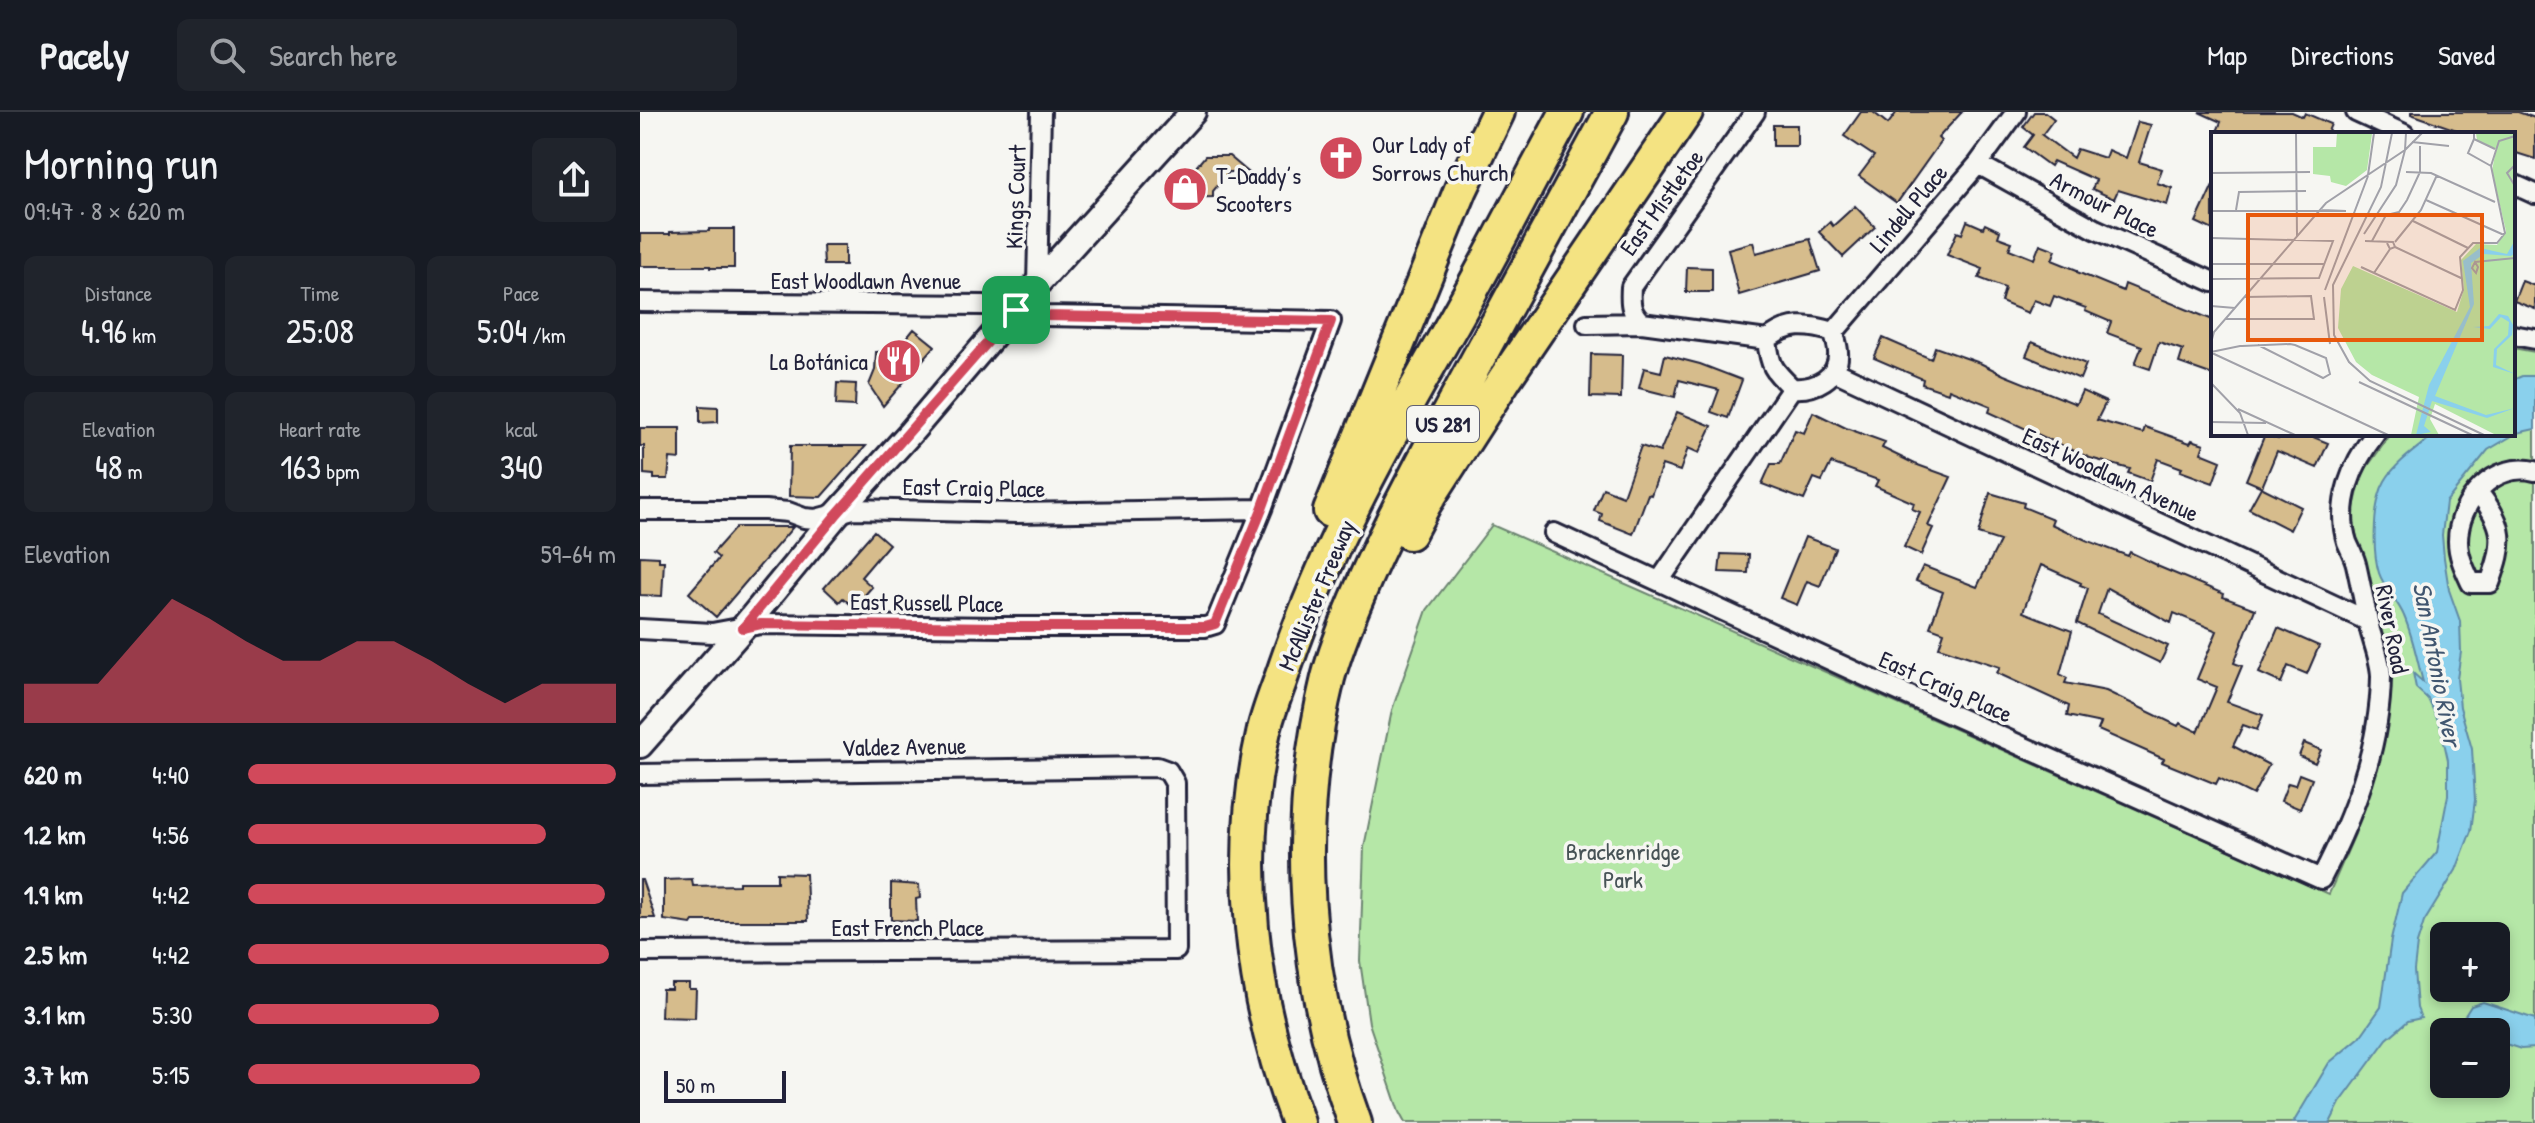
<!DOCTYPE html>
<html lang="en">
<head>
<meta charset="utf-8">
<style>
  body { margin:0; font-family:"Patrick Hand",sans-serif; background:#20242c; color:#f1f3f6; height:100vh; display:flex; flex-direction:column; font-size:30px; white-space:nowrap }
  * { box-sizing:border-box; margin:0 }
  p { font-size:26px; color:#9ea1a6 }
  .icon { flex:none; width:44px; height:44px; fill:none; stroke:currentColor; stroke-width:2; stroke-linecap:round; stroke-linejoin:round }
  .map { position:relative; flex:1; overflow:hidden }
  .side { display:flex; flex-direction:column; background:#171b24; width:640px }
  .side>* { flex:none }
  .fabs { position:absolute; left:1790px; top:810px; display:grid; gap:16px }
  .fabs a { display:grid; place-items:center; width:80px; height:80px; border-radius:12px; background:#171b24; box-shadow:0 4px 12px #0003; font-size:40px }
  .scale { position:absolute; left:24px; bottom:20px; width:122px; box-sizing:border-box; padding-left:8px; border:4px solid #22223b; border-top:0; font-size:22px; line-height:28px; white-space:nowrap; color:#22223b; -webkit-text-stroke:6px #f6f6f2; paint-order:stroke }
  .pin { position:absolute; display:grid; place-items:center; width:68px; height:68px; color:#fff; margin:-34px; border-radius:16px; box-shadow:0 4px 12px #0006 }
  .round { display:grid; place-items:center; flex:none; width:84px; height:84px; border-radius:12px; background:#20242c }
  .head { display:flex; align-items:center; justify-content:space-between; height:136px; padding:0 24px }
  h1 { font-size:44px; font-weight:600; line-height:60px }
  .metrics { display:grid; grid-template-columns:repeat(3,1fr); gap:12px; height:136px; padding:8px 24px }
  .metrics div { display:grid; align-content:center; border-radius:12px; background:#20242c; text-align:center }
  .metrics b { font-size:34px; font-weight:600 }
  .metrics small { font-size:22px; font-weight:400 }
  .metrics p { font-size:22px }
  .chart { height:224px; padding:16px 24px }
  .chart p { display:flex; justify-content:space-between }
  .chart svg { width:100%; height:144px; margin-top:8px; fill:#d1495b; opacity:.7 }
  ul { padding:0 24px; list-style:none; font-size:26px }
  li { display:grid; grid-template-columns:128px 96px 1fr; align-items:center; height:60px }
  li i { height:20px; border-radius:10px; background:#d1495b }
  header { display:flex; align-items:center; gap:48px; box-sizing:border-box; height:112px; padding:0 40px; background:#171b24; border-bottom:2px solid #363941 }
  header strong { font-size:38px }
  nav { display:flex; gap:44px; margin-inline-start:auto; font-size:28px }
  .search { width:560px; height:72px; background:#20242c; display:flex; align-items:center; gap:20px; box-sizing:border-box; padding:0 28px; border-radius:12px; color:#9ea1a6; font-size:30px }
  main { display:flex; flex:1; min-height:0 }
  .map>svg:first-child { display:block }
</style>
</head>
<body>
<header>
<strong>Pacely</strong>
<div class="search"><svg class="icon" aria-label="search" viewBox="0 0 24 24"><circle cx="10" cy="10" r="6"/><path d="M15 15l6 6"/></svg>Search here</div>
<nav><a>Map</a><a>Directions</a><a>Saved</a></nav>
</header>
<main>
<section class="side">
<div class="head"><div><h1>Morning run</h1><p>09:47 · 8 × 620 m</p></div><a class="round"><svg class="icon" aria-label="share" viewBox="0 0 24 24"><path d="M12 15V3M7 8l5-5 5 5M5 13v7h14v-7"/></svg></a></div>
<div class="metrics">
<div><p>Distance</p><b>4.96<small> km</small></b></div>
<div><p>Time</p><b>25:08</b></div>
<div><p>Pace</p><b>5:04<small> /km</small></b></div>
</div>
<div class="metrics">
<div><p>Elevation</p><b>48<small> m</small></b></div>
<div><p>Heart rate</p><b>163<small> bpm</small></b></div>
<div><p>kcal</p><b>340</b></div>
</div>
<div class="chart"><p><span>Elevation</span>59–64 m</p>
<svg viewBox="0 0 160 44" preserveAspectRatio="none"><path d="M0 44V32L10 32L20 32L30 19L40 6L50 12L60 19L70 25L80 25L90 19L100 19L110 25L120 32L130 38L140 32L150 32L160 32V44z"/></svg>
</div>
<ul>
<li><b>620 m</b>4:40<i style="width:100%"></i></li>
<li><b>1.2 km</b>4:56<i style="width:81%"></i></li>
<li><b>1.9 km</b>4:42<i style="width:97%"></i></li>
<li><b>2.5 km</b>4:42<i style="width:98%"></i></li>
<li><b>3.1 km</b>5:30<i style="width:52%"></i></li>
<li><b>3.7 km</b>5:15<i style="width:63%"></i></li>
</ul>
</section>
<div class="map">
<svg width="1895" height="1011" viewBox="0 0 1895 1011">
  <rect width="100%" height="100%" fill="#f6f6f2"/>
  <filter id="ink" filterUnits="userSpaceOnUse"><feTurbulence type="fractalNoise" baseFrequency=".0125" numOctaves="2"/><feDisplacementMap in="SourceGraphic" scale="16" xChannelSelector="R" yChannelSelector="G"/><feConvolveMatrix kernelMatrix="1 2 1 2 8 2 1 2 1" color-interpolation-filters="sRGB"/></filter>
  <g filter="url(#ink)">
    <path fill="#b5e7a7" stroke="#6c8471" stroke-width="2" fill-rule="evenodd" d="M1873 236 1895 240V1011H765L759 1000 729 911 720 849 724 735 752 598 787 498 852 413 1689 782 1715 722 1747 602V558L1712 404 1722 362 1751 322H1873ZM1804 824H1856V876H1804ZM1804 920H1856V972H1804Z"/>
    <path fill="#8ad0ec" stroke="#608aa5" stroke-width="2" d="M1882 264H1895V317L1877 321 1848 338 1806 390 1802 423 1804 446 1809 478 1820 509 1821 540 1817 567 1820 595 1832 637 1835 688 1831 719 1816 758 1784 810 1777 832 1774 858 1777 896 1781 906 1768 909 1747 927 1700 991 1690 1011H1653L1689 951 1720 925 1741 895 1751 828 1762 781 1797 740 1808 683V648L1800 612 1788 587 1776 576 1773 561 1783 570C1777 548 1773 525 1764 504 1758 489 1744 476 1739 461 1732 439 1733 389 1745 369 1756 350 1778 336 1795 322H1873V268Z
      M1843 890 1895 907V936L1881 937 1856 929V920C1839 920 1831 923 1824 905L1831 894Z"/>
    <path fill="#d6bc8c" stroke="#22223b" stroke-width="2" fill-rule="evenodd" d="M1221 0H1233L1248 12 1257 0H1322L1298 26 1301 29 1257 91 1219 64 1234 44 1204 24Z
      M1394 0H1405L1414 7 1402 23 1433 46 1437 37 1465 46 1468 38 1486 46 1498 10 1511 13 1499 50 1522 57 1517 71 1532 76 1527 93 1478 78 1474 87 1452 77 1456 68 1413 49 1410 54 1384 35 1393 23 1383 15Z
      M1559 0H1652L1663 5 1665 1 1691 12 1687 22H1576L1581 10Z
      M1771 0H1878L1895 6V47L1873 40V22H1828L1771 2Z
      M1133 13H1157V34H1133Z
      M565 44H589L608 60H589L573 79V85L530 86Z
      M1573 73V118L1556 110Z
      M1215 94 1235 115 1203 145 1179 120 1190 110 1193 114Z
      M1327 109 1343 116 1345 112 1360 119 1358 125 1372 130 1369 137 1394 147 1400 132 1416 138 1412 148 1437 158V160L1483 179 1485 172 1573 208V263L1539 251 1543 238 1519 230 1510 257 1495 252 1502 234 1467 221 1471 210 1445 199 1446 196 1414 184 1410 194 1394 188 1388 201 1361 190 1365 176 1339 166 1343 157 1307 143 1317 120 1322 122Z
      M69 117H94V156H70V154H0V122H30V120L69 119Z
      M1170 127 1180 159 1099 183 1088 137 1113 130 1116 141Z
      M183 133H205V153H184Z
      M1047 155 1072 156V180H1046Z
      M1882 169 1895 174V197L1874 189Z
      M274 217 295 234 243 294 229 273 235 258 236 240 256 239Z
      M1243 226 1291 247 1295 235 1340 251 1364 263 1436 292 1442 279 1466 290 1457 308 1503 321 1505 315 1550 331 1552 328 1564 332 1561 341 1581 349 1573 371 1540 359 1542 356 1518 347 1510 369 1488 361 1490 357 1450 346 1349 300 1351 294 1309 277 1308 281 1282 272 1283 267 1234 246Z
      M1392 230 1446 252 1440 267 1386 244Z
      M951 242 982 243 981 286 950 285Z
      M1025 243 1060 252 1102 268 1088 306 1071 300 1079 278 1039 268 1035 285 999 276 1004 256 1021 260Z
      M197 271 216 272 215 294 196 293Z
      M60 294 78 295V310L60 311Z
      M1037 300 1072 314 1059 341 1048 336 1040 359 1022 353 1011 383 1008 382 993 422 960 409 962 402 954 399 963 376 983 384 1001 334 1020 340Z
      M1173 300 1206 316 1245 330 1242 336 1275 352 1311 365 1288 414 1293 416 1281 443 1264 435 1280 400 1272 397 1274 391 1235 374 1238 368 1191 351 1182 369 1174 366 1164 388 1122 372 1131 352H1140L1155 318 1164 321Z
      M0 316H40V347L30 346 28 367H14V363L4 362V334H0Z
      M1625 322 1638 327 1641 322H1666L1688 331 1677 356 1637 339 1622 375 1606 368Z
      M150 334H226L181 385 149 384Z
      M1621 375 1661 395 1650 418 1609 397Z
      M1350 381 1384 391 1383 395 1413 407 1411 412 1446 428 1488 444 1490 440 1517 453V454L1584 482 1583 485 1615 497 1594 551 1602 554 1587 590 1623 603 1617 618 1603 613 1593 634 1629 653 1613 683 1579 666 1576 672 1522 650 1524 647 1458 618 1461 611 1427 604 1429 594 1357 561 1360 555 1299 535 1304 520 1290 515 1303 480 1276 469 1283 454 1337 475 1360 429 1338 422ZM1401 453 1441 471 1440 473 1448 476 1437 511 1520 551 1528 534 1458 502 1467 476 1531 511 1534 501 1577 519 1557 567 1577 575 1558 620 1540 611 1538 614 1466 579 1425 571 1427 566 1420 562 1432 519 1383 500Z
      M96 415H153L76 505 49 481 79 446 73 441Z
      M234 419 249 432 221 465 232 475 214 495 203 486 199 490 184 476Z
      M1165 425 1195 436 1180 474 1167 469 1157 493 1140 486Z
      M1081 442 1109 443 1108 461 1079 460Z
      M0 444 19 445V449H24L22 484 0 483Z
      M1638 516 1679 534 1667 562 1648 554 1641 571 1619 561Z
      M1664 631 1681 638 1675 651 1659 644Z
      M1659 662 1672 667 1660 697 1641 689 1648 671 1655 673Z
      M137 761 166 762 168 809H53L51 812 24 808V768L52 767 53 774 99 773V770H137Z
      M0 768H2L15 806H0Z
      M251 771 279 773 280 786 276 787 277 809 251 808Z
      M31 871H49V877H56L55 906 21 905 22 877H31Z"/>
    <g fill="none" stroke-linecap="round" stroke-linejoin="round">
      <g stroke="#22223b" stroke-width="24">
        <path id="street" d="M1716 0 1764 22
          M1338 52 1455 117 1573 170
          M1873 72 1895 82
          M397 172 401 0
          M0 190 344 193 405 204 691 209 622 397 575 512 565 515H360L121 512 72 521 0 517
          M1002 211C990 200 990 191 991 175L1115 0
          M947 212 1002 211 1127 228C1148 210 1168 212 1194 220 1195 227 1198 234 1198 240 1200 266 1174 278 1152 276 1133 258 1130 254 1127 228
          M1194 220 1338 52 1376 0
          M1873 223 1895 227
          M1194 259 1728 509
          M1838 380C1866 415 1865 430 1850 471H1831C1825 458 1818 444 1818 429 1818 389 1854 349 1895 359
          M0 398H125L148 400 164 406 176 407 213 397 376 401 622 397
          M914 421 1227 565 1681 767C1713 705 1740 636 1741 565 1741 550 1734 533 1730 518 1725 496 1721 474 1716 452 1714 444 1710 437 1707 430 1695 391 1712 352 1735 322
          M1020 468 1152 276
          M0 662 517 655 528 659 535 671 536 838 0 840"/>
      </g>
      <g stroke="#22223b" stroke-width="30">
        <path id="secondary" d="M0 633 103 516 196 403 271 320 397 172 553 0"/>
      </g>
      <g stroke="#22223b" stroke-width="38">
        <path id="highway" d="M690 399 821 77 858 0
          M769 421 785 391 866 265 1046 0
          M658 1011C611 887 594 748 624 618 629 597 638 576 645 555 686 435 749 323 812 213 852 143 888 71 927 0
          M715 1011C663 870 652 712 688 566 695 539 706 512 717 486 743 423 776 363 808 302 863 202 917 101 972 0"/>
      </g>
      <use href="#street" stroke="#f6f6f2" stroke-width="18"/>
      <use href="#secondary" stroke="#f6f6f2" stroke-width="24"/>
      <use href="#highway" stroke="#f4e382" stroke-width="32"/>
    </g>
  </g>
  <g fill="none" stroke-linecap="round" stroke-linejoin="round" filter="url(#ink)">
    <g stroke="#fff" stroke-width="16">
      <path id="route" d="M376 198 405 204 691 209 622 397 575 512 565 515H360L121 512 103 516 196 403Z"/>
    </g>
    <use href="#route" stroke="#d1495b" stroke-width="10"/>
  </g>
  <defs>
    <g id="church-disc" transform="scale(2.3)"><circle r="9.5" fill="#d1495b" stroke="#f6f6f2"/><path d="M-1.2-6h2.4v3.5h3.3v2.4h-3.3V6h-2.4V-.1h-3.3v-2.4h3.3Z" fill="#fff"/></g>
    <g id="shop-disc" transform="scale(2.3)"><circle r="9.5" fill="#d1495b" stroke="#f6f6f2"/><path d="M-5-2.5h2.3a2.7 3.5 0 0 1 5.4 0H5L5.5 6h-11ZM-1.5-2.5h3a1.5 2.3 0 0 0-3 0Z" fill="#fff"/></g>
    <g id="restaurant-disc" transform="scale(2.3)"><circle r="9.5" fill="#d1495b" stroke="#f6f6f2"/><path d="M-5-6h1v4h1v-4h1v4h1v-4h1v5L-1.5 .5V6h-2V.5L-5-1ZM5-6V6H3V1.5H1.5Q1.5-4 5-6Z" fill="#fff"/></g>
  </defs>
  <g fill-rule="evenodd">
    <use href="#church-disc" x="701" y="46"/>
    <use href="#shop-disc" x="545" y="77"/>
    <use href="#restaurant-disc" x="259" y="249"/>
  </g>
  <g text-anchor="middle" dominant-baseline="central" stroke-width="7" stroke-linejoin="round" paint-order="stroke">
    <rect fill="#f6f6f2" stroke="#626272" stroke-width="2" x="767" y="294" width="72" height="36" rx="6"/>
    <g font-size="22" font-weight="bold" fill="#22223b">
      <text x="803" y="312">US 281</text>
    </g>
    <g font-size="24" fill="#22223b" stroke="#f6f6f2" text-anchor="start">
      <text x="732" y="32">Our Lady of<tspan x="732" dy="28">Sorrows Church</tspan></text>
      <text x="576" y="63">T-Daddy’s<tspan x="576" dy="28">Scooters</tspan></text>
      <text x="228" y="249" text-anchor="end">La Botánica</text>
    </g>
    <g font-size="24" fill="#22223b" stroke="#f6f6f2">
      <text transform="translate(375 85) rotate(-88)">Kings Court</text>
      <text transform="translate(1021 90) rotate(-54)">East Mistletoe</text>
      <text transform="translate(1465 92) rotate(27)">Armour Place</text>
      <text transform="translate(1268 96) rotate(-50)">Lindell Place</text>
      <text x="226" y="168">East Woodlawn Avenue</text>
      <text transform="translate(1471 362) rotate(25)">East Woodlawn Avenue</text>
      <text transform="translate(334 375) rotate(1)">East Craig Place</text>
      <text transform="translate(676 483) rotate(-67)">McAllister Freeway</text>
      <text transform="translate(287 490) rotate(1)">East Russell Place</text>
      <text transform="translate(1753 517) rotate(79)">River Road</text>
      <text transform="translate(1306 574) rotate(24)">East Craig Place</text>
      <text transform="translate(264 634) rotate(-1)">Valdez Avenue</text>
      <text x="268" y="815">East French Place</text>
    </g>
    <g font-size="24" fill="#475356" stroke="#f6f6f2">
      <text x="983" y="739">Brackenridge<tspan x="983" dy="28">Park</tspan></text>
    </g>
    <g font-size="26" font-style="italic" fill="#415670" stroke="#f6f6f2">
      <text transform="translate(1798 552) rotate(79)">San Antonio River</text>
    </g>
  </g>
  <g transform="translate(1571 20)">
    <rect width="304" height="304" fill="#f6f6f2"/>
    <path d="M126 1 161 2 156 38 135 54 120 50 119 44 102 42V15H125ZM265 1H304V303H285L224 272 219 287 228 303H200L208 265 161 243 145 230 127 196 130 157 142 134 246 180 253 157 250 128 265 112 286 113 295 99 281 39 285 17 266 8Z" fill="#b5e7a7"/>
    <path d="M304 108V121L300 124 273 122 260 131 263 172 224 264 275 283 304 276 276 286 221 269 213 294 220 300 205 303 218 253 259 175 252 129 269 116 296 122ZM288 182 297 184 302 193 301 203 286 217 285 233 304 242 282 235 283 217 297 203 298 190 290 185 279 197 262 195 278 194Z" fill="#8ad0ec"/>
    <path fill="none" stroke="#a1a1a9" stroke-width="2" d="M85 1 86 104M181 1 170 55 122 153 123 203 138 230 159 249 273 303M263 1V7L284 17M263 7 257 21 280 34M201 10 238 14M194 18 211 1M304 33 296 41 304 54M195 40 220 41 284 70M0 41 99 40M157 43 163 1M215 68 293 103M25 78 28 60 95 59M0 79H135L111 78M202 89 257 116M153 102 185 53 194 18M0 106 122 109 108 146 0 147M154 109 182 110 184 115 179 117 176 111M161 109 175 83 188 80 196 68 209 40V14M184 110 210 78 226 43M184 115 250 146M264 130 304 126M264 130 267 135 265 141 261 136ZM0 132H113M150 135 244 178 252 158 249 125 262 111H286L294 101 280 34 288 9 304 4M163 141 179 117M114 158 157 44M113 165 119 212M0 174 24 176M15 187H103L100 164 34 165M0 211 3 200 115 71 194 18 195 1M0 220 29 214H31L79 212 84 213 115 226 119 242 112 246 47 213M1 221 177 303M148 250 261 303M0 251 29 281 37 303M27 277 84 303M0 290 55 291"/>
    <path fill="#e8590c" fill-opacity="0.15" stroke="#e8590c" stroke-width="4" d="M37 83H271V208H37Z"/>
    <rect width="304" height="304" fill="none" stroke="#22223b" stroke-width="4"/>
  </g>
</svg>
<div class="fabs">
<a>+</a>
<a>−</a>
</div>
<div class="scale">50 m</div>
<div class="pin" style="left:376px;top:198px;background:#1e9e55"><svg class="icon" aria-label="arrive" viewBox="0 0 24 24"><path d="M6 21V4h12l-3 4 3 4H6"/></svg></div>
</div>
</main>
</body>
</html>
